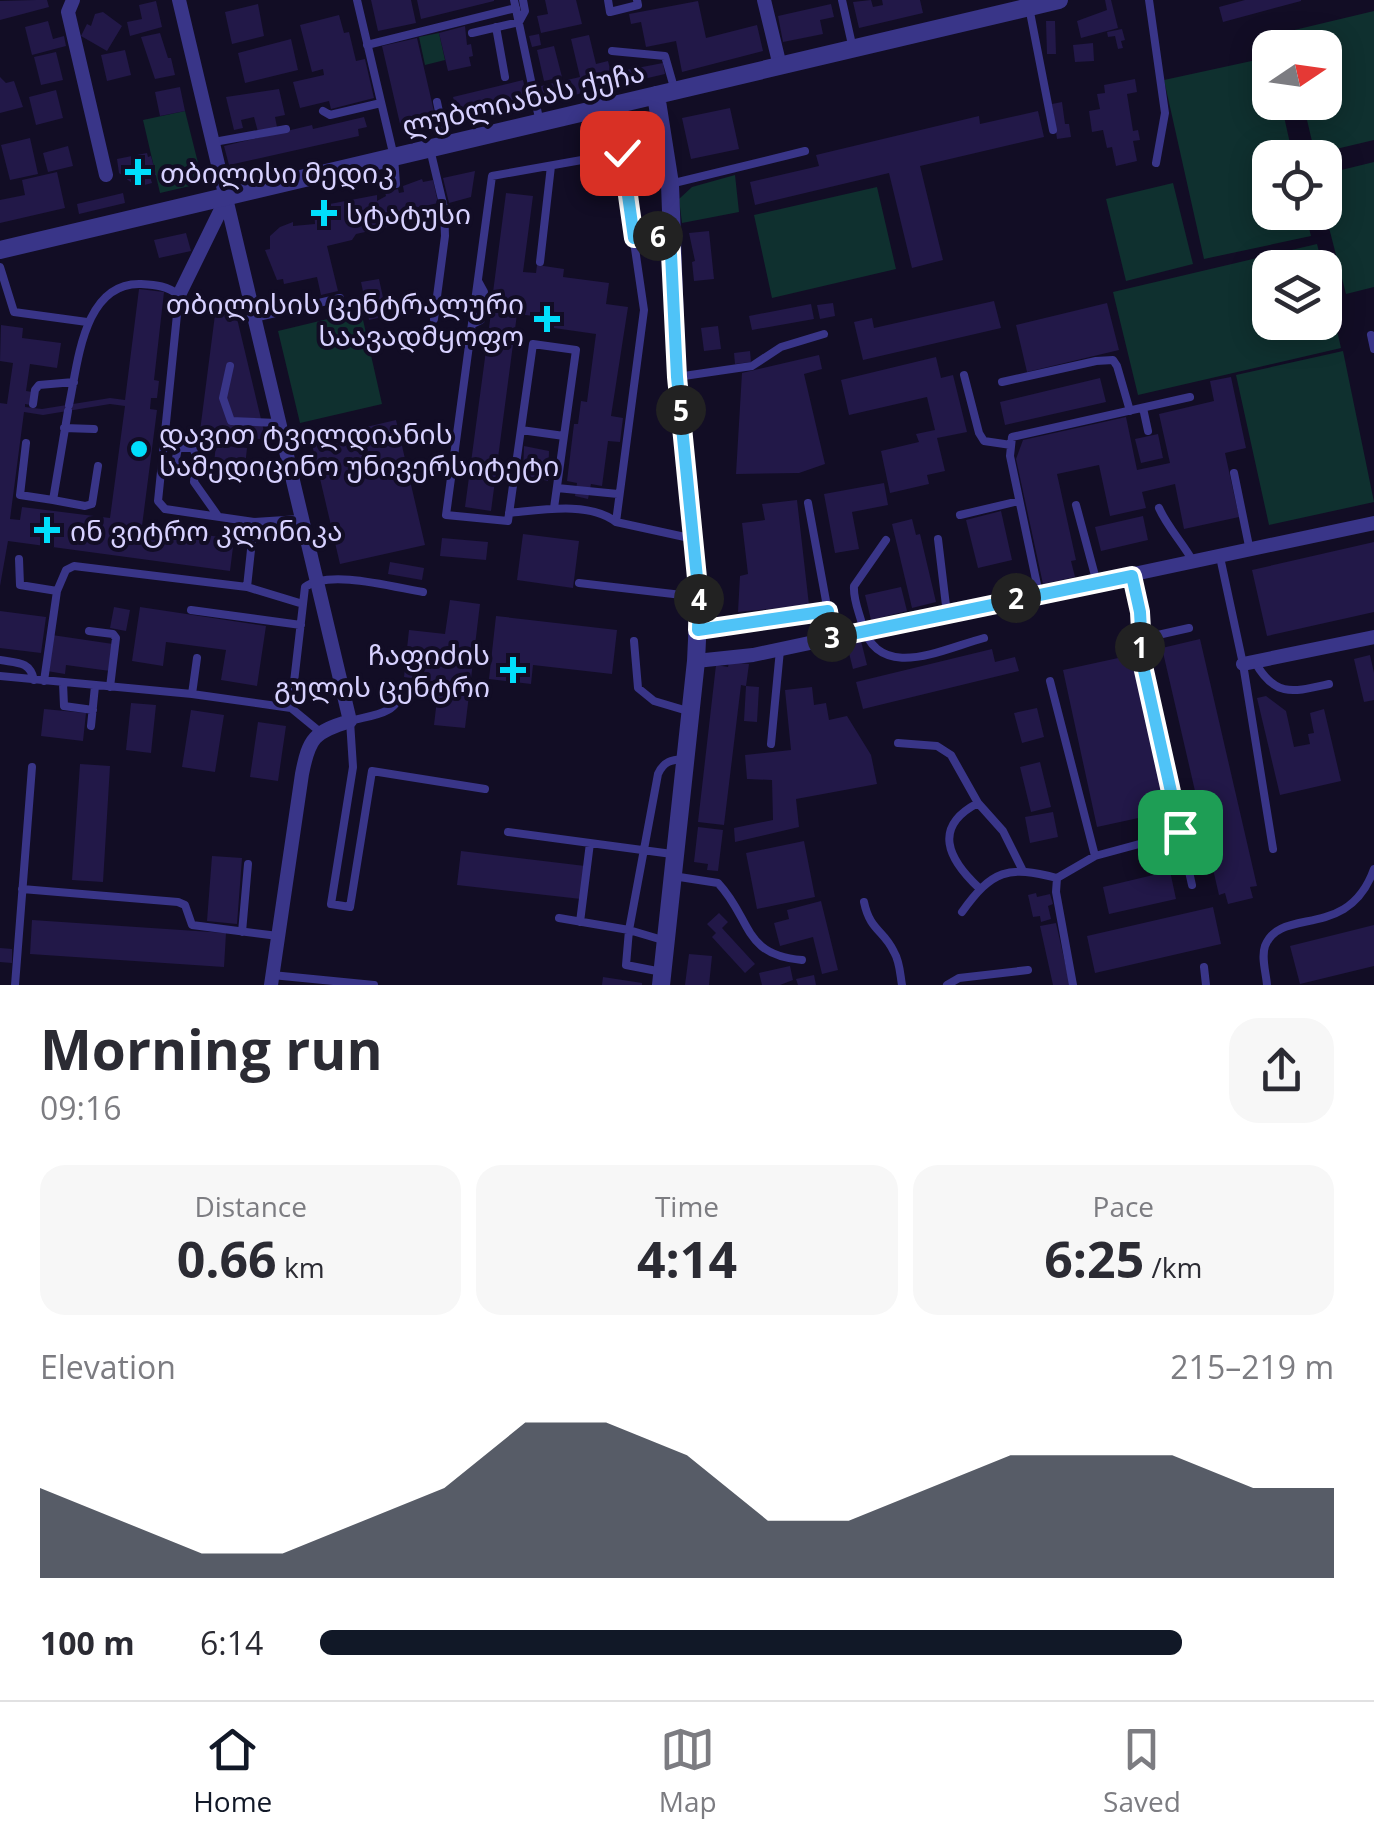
<!DOCTYPE html>
<html lang="en">
<head>
<meta charset="utf-8">
<style>
  body { margin:0; font-family:"Open Sans","Noto Sans Georgian",sans-serif; background:#f7f7f7; color:#2b2b33; height:100vh; display:flex; flex-direction:column; font-size:38px; white-space:nowrap }
  * { box-sizing:border-box; margin:0 }
  p { font-size:32px; color:#7c7c81 }
  .icon { flex:none; width:55px; height:55px; fill:none; stroke:currentColor; stroke-width:2; stroke-linecap:round; stroke-linejoin:round }
  .map { position:relative; height:985px; overflow:hidden }
  .sheet { display:flex; flex-direction:column; background:#fff; flex:1 }
  .sheet>* { flex:none }
  .needle { width:65px; rotate:77deg }
  .controls { position:absolute; left:1252px; top:30px; display:grid; gap:20px }
  .controls a { display:grid; place-items:center; width:90px; height:90px; border-radius:20px; background:#fff; box-shadow:0 5px 25px #0003; font-size:50px }
  .pin { position:absolute; display:grid; place-items:center; width:85px; height:85px; color:#fff; margin:-42px; border-radius:20px; box-shadow:0 5px 15px #0006 }
  .km { position:absolute; width:50px; height:50px; margin:-25px; border-radius:50%; background:#222; color:#fff; font-size:28px; line-height:50px; text-align:center }
  .round { display:grid; place-items:center; flex:none; width:105px; height:105px; border-radius:30px; background:#f7f7f7 }
  .head { display:flex; align-items:center; justify-content:space-between; height:170px; padding:0 40px }
  h1 { font-size:55px; font-weight:700; line-height:75px }
  .figures { display:grid; grid-template-columns:repeat(3,1fr); gap:15px; height:170px; padding:10px 40px }
  .figures div { display:grid; align-content:center; border-radius:25px; background:#f7f7f7; text-align:center }
  .figures b { font-size:50px; font-weight:700 }
  .figures small { font-size:28px; font-weight:400 }
  .figures p { font-size:28px }
  .chart { height:280px; padding:20px 40px }
  .chart p { display:flex; justify-content:space-between }
  .chart svg { width:100%; height:180px; margin-top:10px; fill:#111827; opacity:.7 }
  ul { padding:0 40px; list-style:none; font-size:32px }
  li { display:grid; grid-template-columns:160px 120px 1fr; align-items:center; height:75px }
  li i { height:25px; border-radius:12px; background:#111827 }
  .dock { display:flex; justify-content:space-around; align-items:center; height:140px; border-top:2px solid #e1e1e2; background:#fff; font-size:28px; color:#7c7c81 }
  .dock a { display:grid; justify-items:center; gap:5px }
  .dock .on { color:#111827 }
  .map>svg:first-child { display:block }
</style>
</head>
<body>
<div class="map">
<svg width="1374" height="985" viewBox="0 0 1374 985">
  <rect width="100%" height="100%" fill="#120d25"/>
  <path fill="#0f302f" d="M1374 11V140L1315 154 1303 103 1325 102V48L1290 47 1286 32Z
    M439 33 445 60 425 65 419 37Z
    M1270 57V102L1281 103 1293 157 1270 158V212L1305 213 1311 236 1204 259 1164 80Z
    M185 111 203 183 160 193 143 120Z
    M1374 162V287L1346 294 1325 212V174Z
    M735 175 739 212 682 223 679 199 692 187Z
    M1173 183 1193 264 1126 281 1106 199Z
    M877 187 896 269 772 298 754 215Z
    M1317 244 1323 267 1270 268V322H1325V278L1341 348 1138 395 1113 292Z
    M361 311 382 404 300 423 278 331Z
    M1343 351 1374 502 1269 525 1236 375Z"/>
  <path fill="#221848" fill-rule="evenodd" d="M36 0H47L49 7 0 20V1Z
    M371 0H411L416 23 378 31Z
    M417 0H494V1L421 19Z
    M545 0H576L582 24 541 33 537 16 548 14Z
    M871 0 873 7 883 5 882 0H920L923 13 859 28 853 2Z
    M1105 0H1111L1118 28 1081 38 1077 21 1107 10Z
    M1245 0H1301V1L1223 22 1219 7Z
    M156 1 162 27 130 36 127 22 142 19 139 5Z
    M698 1 706 38 757 25 763 51 682 72 676 41 646 47 641 22 631 24 629 14Z
    M258 4 264 36 232 44 225 12Z
    M831 4 834 17 820 20 823 34 783 42 778 16Z
    M103 12 122 26 107 51 81 36 87 24 91 26 95 14Z
    M339 15 344 33 349 32 356 61 365 59 374 98 331 109 329 101 300 108 293 82 324 75 323 69 312 72 300 25Z
    M48 21 53 39 64 36 66 46 32 55 25 27Z
    M1046 21H1055L1056 54H1047Z
    M465 26 467 45 471 44 473 56 469 57 471 66 448 71 439 33Z
    M1122 29 1125 40 1121 41 1123 48 1118 49 1115 36 1108 37 1107 32Z
    M160 33 168 58H171L175 75 155 79 141 37Z
    M539 34 541 45 532 47 529 36Z
    M589 35 596 64 608 61 611 73 663 63 665 74 544 102 541 86 580 77 571 39Z
    M417 38 436 120 401 128 382 46Z
    M291 39 298 70 245 83 238 53Z
    M1093 43 1094 61 1075 62 1073 45Z
    M554 46 562 77 544 81 537 50Z
    M125 50 131 75 107 81 101 55Z
    M56 52 63 80 41 85 34 57Z
    M0 77 6 83 14 81 23 107 0 113Z
    M1135 79 1137 92 1127 94 1133 131 1138 130 1140 140 1133 141 1137 161 1116 166 1112 147 1107 148 1103 130 1092 132 1089 111 1100 109 1097 94 1105 93 1104 85Z
    M523 80 528 102 459 119 453 97Z
    M180 87 185 111 160 116 155 92Z
    M279 89 285 115 275 117 277 127 258 132 254 117 241 120 243 128 234 130 226 97Z
    M56 90 63 118 36 125 29 97Z
    M1062 102 1065 124H1069L1071 137 1057 139 1052 104Z
    M730 108 739 149 691 159 682 118Z
    M1038 111 1044 137 920 166 943 260 912 268 889 173 755 205 750 182 819 166 816 155 979 116 980 124Z
    M364 117 367 127 358 129 359 136 229 165 224 146 312 125 313 129Z
    M30 138 38 174 10 180 1 145Z
    M68 146 73 166 48 172 43 153Z
    M147 153 148 157 151 156 156 175 150 177 152 183 137 187 119 173 117 159Z
    M475 171 471 197 449 203 443 178Z
    M57 172 65 208 0 223V200L25 195 22 180Z
    M422 179 423 182 433 180 438 203 407 210 410 222 356 234 352 240 327 246 338 291 321 295 317 277 284 284 283 279 277 280 265 250 270 249V236L280 227 293 222V226L315 224 314 207 377 195V201L386 196 385 192 398 189 399 193 404 192 403 186Z
    M123 193 125 203 79 214 77 204Z
    M506 193 533 196 523 272 536 273 537 265 564 269 563 277 609 283 606 304 628 307 611 416 623 418 620 442 608 441 602 486 591 484 588 499 575 496 577 483 567 481 574 424H578L581 401 587 402 596 334 533 325 534 316 517 314 491 511 465 507 491 313 477 311 479 299 492 300Z
    M709 231 714 279 694 281 692 262 695 261 689 233Z
    M186 233 191 251 159 258 154 240Z
    M379 279 387 316 369 320 361 282Z
    M139 289 164 292 154 380 159 381 157 398H151L150 409 157 410 142 526 234 539 230 571 8 541 0 586V403L7 404 13 363 0 361 1 325 23 328 22 338 61 343 57 368 30 364 26 391 32 392 31 405 25 404V407L42 409 110 398 125 400ZM110 404 125 406 110 518 22 507 20 520 10 519 24 412 43 415Z
    M994 301 1001 328 863 360 854 322 872 318 874 328Z
    M833 303 835 316 820 319 817 305Z
    M1107 303 1119 350 1027 372 1016 325Z
    M811 304 814 319 752 330 749 316Z
    M216 307 235 310 266 440 200 431Z
    M718 326 721 349 704 351 701 328Z
    M750 351 751 362 735 364 734 353Z
    M819 355 822 369 804 374 825 464 799 473 736 474 742 373Z
    M936 357 941 378 953 375 967 432 937 438 945 471 927 475 929 484 890 493 881 451 919 442 916 434 935 430 927 397 849 415 841 380Z
    M1231 377 1246 448 1225 453 1239 517 1184 529 1175 484 1142 492 1146 508 1110 516 1099 465 1057 474 1076 560 1071 561 1075 577 1043 584 1016 459 1023 440 1126 417 1137 470 1170 463 1159 414 1214 401 1210 381Z
    M1100 378 1106 402 1005 425 1000 402Z
    M396 420 425 545 340 564 311 440Z
    M1158 434 1163 458 1141 463 1135 439Z
    M216 445 247 448 244 476 213 472Z
    M524 446 549 451 548 481 523 475Z
    M884 483 888 505 852 512 859 549 835 553 824 494Z
    M797 500 809 605 738 612 740 576 748 574 742 523 765 520 762 504Z
    M1001 511 1012 560 978 568 966 520Z
    M1143 516 1148 540 1101 551 1095 527Z
    M912 519 916 535 920 534 936 602 912 608 892 524Z
    M523 534 579 541 573 588 517 580Z
    M442 538 488 542 486 560 440 556Z
    M1374 542V612L1267 636 1252 570Z
    M390 562 424 568 422 580 388 574Z
    M901 587 907 611 871 620 865 595Z
    M450 600 480 604 465 728 434 725 439 682 404 677 409 630 445 634Z
    M114 607 130 610 126 631 110 628Z
    M140 607 266 626 257 686 221 680 226 650 166 642 163 666 132 661Z
    M0 611 46 617 41 653 0 648Z
    M496 616 617 630 612 674 533 665 531 684 489 679Z
    M52 635 113 644 110 671 66 665 65 674 47 671Z
    M1200 639 1257 886 1250 887 1253 898 1228 904 1225 893 1219 895 1162 648Z
    M861 641 867 665 853 669 847 645Z
    M992 649 995 662 1015 657 1019 671 863 709 856 682Z
    M1132 655 1166 812 1097 827 1063 670Z
    M1370 655 1374 673V700L1364 702 1354 659Z
    M729 662 749 664 746 686 741 685 724 825 698 822 716 665 728 667Z
    M746 686 759 687 757 722 744 721Z
    M812 687 814 705 826 703 829 720 847 716 871 755 877 784 796 799 799 827 735 842 734 828 773 820 772 780 747 779 745 755 791 750 785 690Z
    M1266 696 1286 711 1294 747 1310 744 1308 734 1314 733 1310 713 1324 709 1341 781 1280 795 1257 698Z
    M131 703 156 705 151 753 126 750Z
    M1037 708 1044 737 1022 743 1014 713Z
    M44 709 86 713 83 741 41 736Z
    M191 710 224 715 215 772 182 767Z
    M258 722 286 726 278 781 250 777Z
    M1040 762 1051 807 1031 812 1020 767Z
    M80 764 110 766 103 882 72 880Z
    M1053 812 1058 837 1030 843 1025 817Z
    M698 827 723 830 718 871 707 870 708 864 694 862Z
    M804 841 815 897 757 909 746 853Z
    M461 851 585 866 581 899 457 885Z
    M212 856 242 858 237 924 207 921Z
    M1170 871 1176 899 1109 914 1103 887Z
    M1036 893 1037 897 1050 894 1053 904 1048 906 1051 919 1041 922 1040 916 1033 917 1028 895Z
    M821 901 838 970 822 974 813 937 780 946 774 923 789 919 787 910Z
    M1213 907 1221 944 1095 973 1087 936Z
    M719 913 728 922 722 928 755 964 745 973 712 937 716 933 707 924Z
    M32 920 226 933 224 967 30 954Z
    M1056 923 1070 985H1053L1040 926Z
    M1374 925V966L1300 984 1290 946Z
    M0 948 12 949V963L0 962Z
    M689 954 712 956 709 985H685Z
    M790 966 793 980 780 985H762L759 973Z
    M814 975 816 985H798L796 979Z
    M603 977 642 983V985H602Z"/>
  <g fill="none" stroke-linecap="round" stroke-linejoin="round">
    <path stroke="#393588" stroke-width="8" d="M357 0 394 157 396 184
      M514 0 540 123
      M608 0 610 12 638 5 637 0
      M842 0 853 49
      M1149 0 1165 113 1156 163
      M1029 7 1053 130
      M496 27 505 77
      M472 33 519 22 525 11 523 0
      M367 45 516 8
      M612 51 665 56 675 91
      M437 102 446 145
      M323 111 330 115 381 103
      M214 142 286 129
      M430 149 444 208 445 236 434 319
      M670 184 805 151
      M634 239 670 233
      M540 262 551 166
      M0 267 14 312 87 322
      M254 318 340 298
      M473 324 481 320 484 292 478 281
      M1371 335 1374 349
      M230 366 223 398 231 421 277 423
      M964 375 979 433 984 441 1011 445
      M677 377 752 366 781 347 824 334
      M1002 382 1096 361 1113 360 1117 366 1130 411
      M33 404 35 390 39 385 74 382
      M1143 408 1148 431
      M68 411 53 500 85 506 92 504 98 466
      M64 428 94 429
      M521 430 564 436 554 508
      M564 436 576 350 533 344 508 521 446 515 492 176 621 153 644 310 616 522
      M26 443 20 495 53 500
      M161 471 174 469 178 448H193L196 455 194 482 218 516
      M1234 473 1250 551
      M557 488 618 494
      M808 503 833 639
      M1076 505 1097 583
      M1159 508C1168 528 1183 543 1194 563
      M509 513C541 510 589 501 616 522L694 539
      M960 515 1019 501
      M254 522 300 519
      M938 539 947 614
      M886 540 854 586C853 599 859 612 862 624 879 683 942 649 984 638
      M1220 557 1243 664 1273 849
      M19 559 20 585 57 591
      M1132 576 1140 612 1143 666 1192 885
      M579 583 699 597
      M247 587 303 604
      M1039 594 1010 456 1012 437 1190 397
      M191 610 301 625
      M699 630 828 611
      M89 631 113 634 116 638 110 687
      M1140 639 1189 628
      M634 641 638 688 654 701 691 712
      M0 660C17 663 30 661 34 680
      M1255 662C1275 698 1293 692 1329 684
      M0 676 192 694 291 708
      M44 681 57 591 66 570 74 566 247 587 254 522 165 509 158 501 179 295C167 286 157 285 141 284 83 282 78 364 69 405
      M1050 681 1095 856
      M63 683 64 706 93 710
      M400 690C399 715 371 715 350 721L353 767 331 904 350 907 372 771 485 789
      M192 694 197 658
      M91 726 95 686
      M319 731 291 708 305 587C329 569 393 587 423 592
      M898 743 937 746 951 755 978 803 1003 831 1022 869
      M771 744 780 650
      M978 803C932 827 948 859 979 888
      M508 832 672 854
      M673 876 718 883C752 919 742 955 802 960
      M22 889 178 902 185 905 192 925 278 936
      M864 902C870 931 884 930 894 952 900 962 900 974 902 985
      M962 912C992 870 1008 865 1057 878
      M559 918 629 930 626 965 662 972
      M580 922 590 843
      M242 932 248 864
      M666 941 629 930 658 774C664 761 671 760 684 759
      M1204 967 1206 985
      M272 975 374 985
      M15 985 32 767
      M947 985 959 978 1028 970
      M1073 985 1056 892 1057 878 1095 856 1180 833
      M1267 985C1266 972 1261 958 1265 946 1281 905 1348 942 1374 869"/>
    <path stroke="#393588" stroke-width="14" d="M73 0 68 12 106 175
      M179 0 350 721C314 732 309 738 302 774L271 985
      M764 0 780 66
      M179 295 227 197
      M696 661 753 655 1374 523
      M1243 664 1374 637"/>
    <path stroke="#393588" stroke-width="18" d="M656 95 670 184 677 377 699 598 696 661 661 985
      M0 250 1059 0"/>
  </g>
  <g fill="none" stroke-linecap="round" stroke-linejoin="round">
    <g stroke="#fff" stroke-width="20">
      <path id="route" d="M622 153 634 238 670 233 677 377 699 598 698 630 828 611 832 638 1132 576 1140 612 1143 666 1180 832"/>
    </g>
    <use href="#route" stroke="#4fc3f7" stroke-width="12"/>
  </g>
  <g fill="#00defc" stroke="#120d25" stroke-width="4">
    <path d="M133 157h10v10h10v10h-10v10h-10v-10h-10v-10h10z"/>
    <path d="M319 198h10v10h10v10h-10v10h-10v-10h-10v-10h10z"/>
    <path d="M542 304h10v10h10v10h-10v10h-10v-10h-10v-10h10z"/>
    <circle cx="139" cy="449" r="10"/>
    <path d="M42 515h10v10h10v10h-10v10h-10v-10h-10v-10h10z"/>
    <path d="M508 655h10v10h10v10h-10v10h-10v-10h-10v-10h10z"/>
  </g>
  <g text-anchor="middle" dominant-baseline="central" stroke-width="8" stroke-linejoin="round" paint-order="stroke">
    <g font-size="28" fill="#d7d1ff" stroke="#120d25">
      <text transform="translate(523 98) rotate(-13)">ლუბლიანას ქუჩა</text>
    </g>
    <g font-size="28" fill="#d7d1ff" stroke="#120d25" text-anchor="start">
      <text x="160" y="172">თბილისი მედიკ</text>
      <text x="346" y="213">სტატუსი</text>
      <text x="524" y="303" text-anchor="end">თბილისის ცენტრალური<tspan x="524" dy="32">საავადმყოფო</tspan></text>
      <text x="159" y="433">დავით ტვილდიანის<tspan x="159" dy="32">სამედიცინო უნივერსიტეტი</tspan></text>
      <text x="70" y="530">ინ ვიტრო კლინიკა</text>
      <text x="490" y="654" text-anchor="end">ჩაფიძის<tspan x="490" dy="32">გულის ცენტრი</tspan></text>
    </g>
  </g>
</svg>
<div class="controls">
<a><svg class="needle" viewBox="-14 -14 28 28"><path d="M0-13l5 13h-10z" fill="#e53935"/><path d="M0 13l5-13h-10z" fill="#7c7c81"/></svg></a>
<a><svg class="icon" aria-label="locate" viewBox="0 0 24 24"><circle cx="12" cy="12" r="6"/><path d="M12 2v4M12 18v4M2 12h4M18 12h4"/></svg></a>
<a><svg class="icon" aria-label="layers" viewBox="0 0 24 24"><path d="M12 4l9 5-9 5-9-5zM3 14l9 5 9-5"/></svg></a>
</div>
<div class="pin" style="left:1180px;top:832px;background:#1e9e55"><svg class="icon" aria-label="arrive" viewBox="0 0 24 24"><path d="M6 21V4h12l-3 4 3 4H6"/></svg></div>
<div class="pin" style="left:622px;top:153px;background:#d93025"><svg class="icon" aria-label="check" viewBox="0 0 24 24"><path d="M5 12l5 5 9-10"/></svg></div>
<b class="km" style="left:1140px;top:647px">1</b>
<b class="km" style="left:1016px;top:598px">2</b>
<b class="km" style="left:832px;top:637px">3</b>
<b class="km" style="left:699px;top:599px">4</b>
<b class="km" style="left:681px;top:410px">5</b>
<b class="km" style="left:658px;top:236px">6</b>
</div>
<section class="sheet">
<div class="head"><div><h1>Morning run</h1><p>09:16</p></div><a class="round"><svg class="icon" aria-label="share" viewBox="0 0 24 24"><path d="M12 15V3M7 8l5-5 5 5M5 13v7h14v-7"/></svg></a></div>
<div class="figures">
<div><p>Distance</p><b>0.66<small> km</small></b></div>
<div><p>Time</p><b>4:14</b></div>
<div><p>Pace</p><b>6:25<small> /km</small></b></div>
</div>
<div class="chart"><p><span>Elevation</span>215–219 m</p>
<svg viewBox="0 0 160 44" preserveAspectRatio="none"><path d="M0 44V22L10 30L20 38L30 38L40 30L50 22L60 6L70 6L80 14L90 30L100 30L110 22L120 14L130 14L140 14L150 22L160 22V44z"/></svg>
</div>
<ul>
<li><b>100 m</b>6:14<i style="width:85%"></i></li>
</ul>
</section>
<nav class="dock">
<a class="on"><svg class="icon" aria-label="home" viewBox="0 0 24 24"><path d="M3 11l9-7 9 7M6 9v11h12V9"/></svg>Home</a>
<a><svg class="icon" aria-label="map" viewBox="0 0 24 24"><path d="M3 6l6-2 6 2 6-2v14l-6 2-6-2-6 2zM9 4v14M15 6v14"/></svg>Map</a>
<a><svg class="icon" aria-label="saved" viewBox="0 0 24 24"><path d="M7 4h10v16l-5-4-5 4z"/></svg>Saved</a>
</nav>
</body>
</html>
